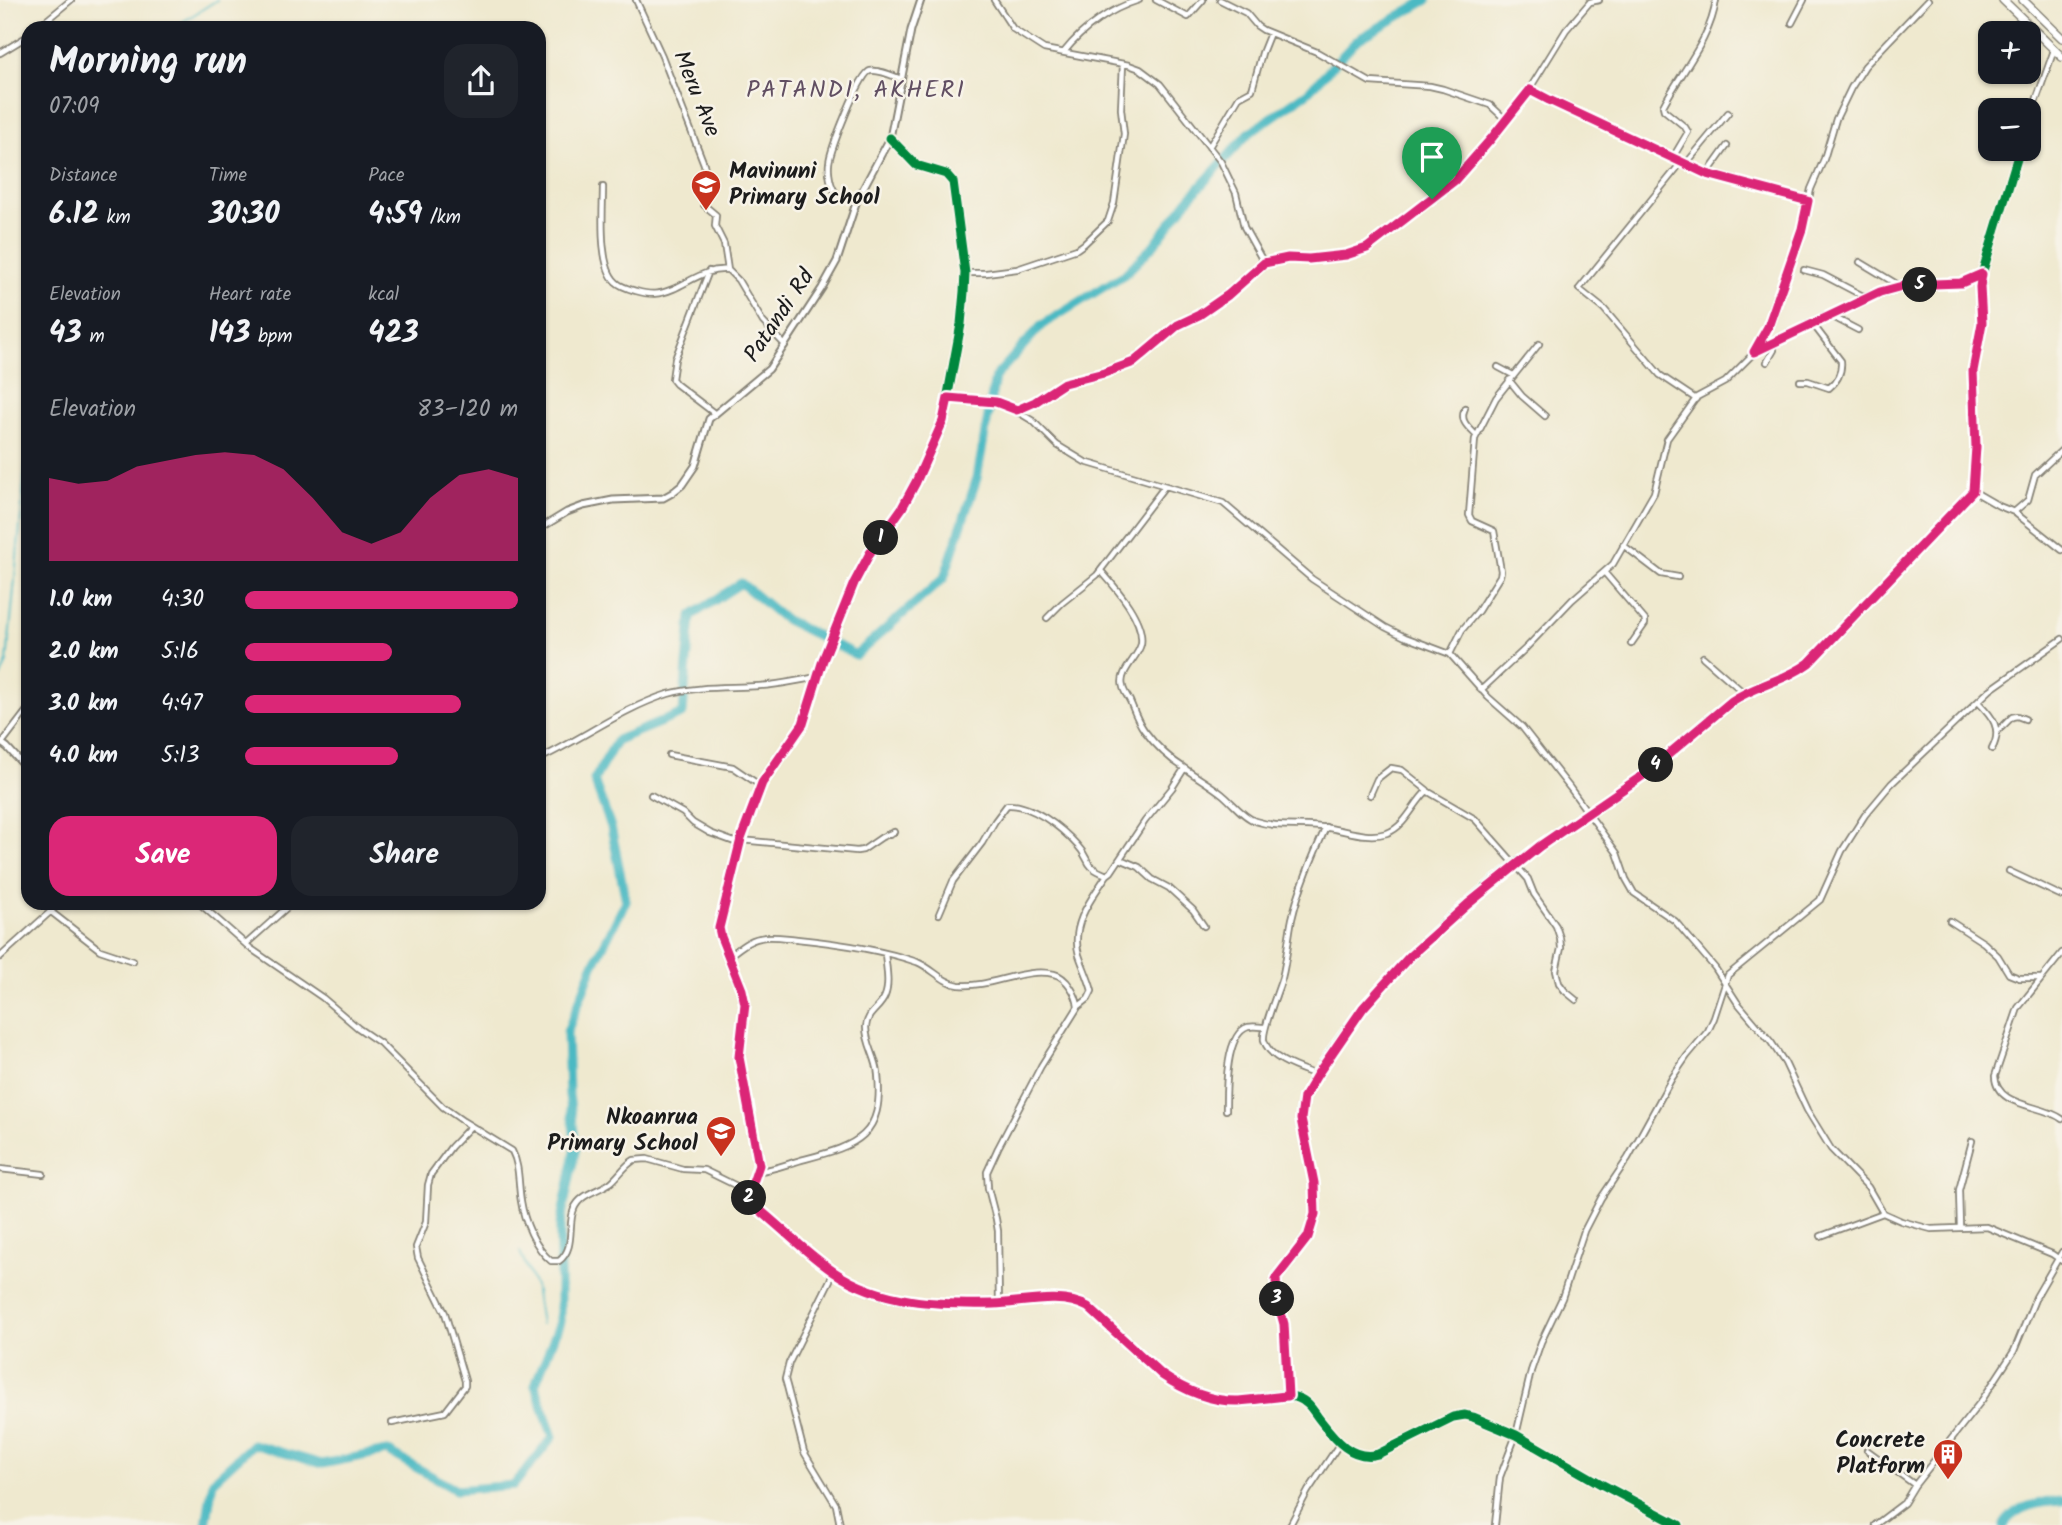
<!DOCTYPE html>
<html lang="en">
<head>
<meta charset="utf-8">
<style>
  body { margin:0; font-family:Kalam,sans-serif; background:#20242c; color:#f1f3f6; height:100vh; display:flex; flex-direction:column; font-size:26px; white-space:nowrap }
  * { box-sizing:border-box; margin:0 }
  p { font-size:23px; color:#9ea1a6 }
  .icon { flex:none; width:38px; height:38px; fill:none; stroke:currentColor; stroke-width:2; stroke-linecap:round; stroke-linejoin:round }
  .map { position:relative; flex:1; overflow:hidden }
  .sheet { position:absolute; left:21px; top:21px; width:525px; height:889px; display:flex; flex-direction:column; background:#171b24; border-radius:21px; box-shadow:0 2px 5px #0004 }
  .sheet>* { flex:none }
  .buttons { position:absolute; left:1978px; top:21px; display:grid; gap:14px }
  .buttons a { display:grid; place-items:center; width:63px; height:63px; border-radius:14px; background:#171b24; box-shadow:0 2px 5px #0004; font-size:35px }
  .pin { position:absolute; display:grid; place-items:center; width:60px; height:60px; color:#fff; margin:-72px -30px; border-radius:50% 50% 50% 0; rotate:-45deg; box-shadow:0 0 7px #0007 }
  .pin .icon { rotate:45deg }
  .km { position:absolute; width:35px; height:35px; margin:-18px; border-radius:50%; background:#222; color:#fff; font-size:19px; line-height:35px; text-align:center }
  .round { display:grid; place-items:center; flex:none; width:74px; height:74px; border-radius:21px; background:#20242c }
  .summary { display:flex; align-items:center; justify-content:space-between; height:119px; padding:0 28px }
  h1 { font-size:38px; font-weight:700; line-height:52px }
  .metrics { display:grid; grid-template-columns:repeat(3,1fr); gap:10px; height:119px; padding:7px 28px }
  .metrics div { display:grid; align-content:center }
  .metrics b { font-size:30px; font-weight:700 }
  .metrics small { font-size:19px; font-weight:400 }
  .metrics p { font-size:19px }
  .chart { height:196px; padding:14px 28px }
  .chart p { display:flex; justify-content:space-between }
  .chart svg { width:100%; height:126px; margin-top:7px; fill:#db2777; opacity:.7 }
  .cta { display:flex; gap:14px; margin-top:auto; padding:14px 28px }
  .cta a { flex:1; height:80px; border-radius:21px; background:#db2777; color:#fff; font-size:28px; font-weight:700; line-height:80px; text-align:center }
  .cta a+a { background:#20242c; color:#f1f3f6 }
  ul { padding:0 28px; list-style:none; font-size:23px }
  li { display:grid; grid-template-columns:112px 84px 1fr; align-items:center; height:52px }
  li i { height:18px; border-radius:9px; background:#db2777 }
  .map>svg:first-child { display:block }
</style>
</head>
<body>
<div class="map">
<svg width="2062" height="1525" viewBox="0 0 2062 1525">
  <rect width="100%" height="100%" fill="#f7f3e8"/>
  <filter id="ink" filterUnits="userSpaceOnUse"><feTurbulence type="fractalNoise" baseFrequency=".0143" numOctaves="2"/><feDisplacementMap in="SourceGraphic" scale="14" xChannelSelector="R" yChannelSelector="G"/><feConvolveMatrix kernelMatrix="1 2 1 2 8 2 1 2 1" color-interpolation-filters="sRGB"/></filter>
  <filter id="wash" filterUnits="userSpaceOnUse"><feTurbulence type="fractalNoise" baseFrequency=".00686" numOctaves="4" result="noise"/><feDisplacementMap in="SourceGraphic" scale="28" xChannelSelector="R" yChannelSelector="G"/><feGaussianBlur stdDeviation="1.57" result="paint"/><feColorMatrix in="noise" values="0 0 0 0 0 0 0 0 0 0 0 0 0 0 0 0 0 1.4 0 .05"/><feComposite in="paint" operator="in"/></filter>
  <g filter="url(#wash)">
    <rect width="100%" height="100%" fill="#efe9cf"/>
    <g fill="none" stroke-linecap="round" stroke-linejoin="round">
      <path stroke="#4bb9c3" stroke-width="2" d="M173 28 217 0
        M0 678 7 662 28 442
        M520 1252 535 1286 541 1324"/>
      <path stroke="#4bb9c3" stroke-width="9" d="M206 1525 213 1481 253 1444 322 1464 387 1451 456 1490 514 1485 553 1437 535 1385 560 1322V1225L576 1147 569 1095 567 1032 593 966 626 901 611 827 594 780 617 740 683 713 691 616 741 583 784 619 856 655 944 578 977 478 995 377 1042 325 1125 274 1153 246 1188 200 1248 134 1308 92 1357 40 1427 0
        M2004 1525C2015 1505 2042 1502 2062 1501"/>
    </g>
  </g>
  <g filter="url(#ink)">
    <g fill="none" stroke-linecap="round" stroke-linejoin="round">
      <g stroke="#868276" stroke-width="8">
        <path id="minor" d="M636 0 662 56 704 164 707 180 704 205 716 215 715 226 724 244 728 270
          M994 0 1013 29 1044 49 1129 65 1140 69 1160 84 1221 162 1236 193 1244 227 1264 263
          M1156 0 1188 17 1203 0
          M1220 0 1246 13 1257 26 1263 30 1317 52 1370 82 1430 86 1443 89 1490 105 1506 120
          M1792 23 1804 0
          M37 28 71 0
          M361 28 363 26
          M1064 52C1083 28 1110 9 1139 0
          M0 53 28 36
          M1530 90 1549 100 1709 175 1808 200
          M2028 123 2054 50
          M890 138 916 165 946 174 953 182 965 273 964 292 961 324 943 421 931 449 902 507 870 553 854 583 823 660 803 725 762 783 741 840 719 928 721 937 742 990 745 1004 739 1057 758 1159C759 1172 747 1193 749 1198 749 1202 753 1205 756 1207 782 1228 806 1253 834 1272 882 1305 943 1306 999 1304 1027 1302 1062 1293 1089 1307L1162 1375C1184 1390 1212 1402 1239 1401 1258 1400 1279 1391 1298 1398 1307 1401 1312 1409 1317 1416 1332 1435 1350 1462 1378 1454L1453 1417 1465 1415 1473 1417 1516 1435 1601 1484 1679 1525
          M1209 147 1239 97 1252 90 1262 53 1270 33
          M1672 159 1688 132 1685 127 1664 110 1663 106C1681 72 1711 39 1716 0
          M1681 163 1579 289 1604 309 1660 375 1696 399
          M1685 165 1728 113
          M1707 174 1727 146
          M603 187C603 210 598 266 616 282 621 287 629 289 636 291 650 295 659 295 673 289 691 281 707 268 728 270L738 280 763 322 785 345
          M856 203C850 201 841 199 837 194 830 187 828 172 829 163 830 150 860 73 870 71 879 69 893 76 901 79
          M1860 262 1900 286
          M1804 270 1823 275 1865 297
          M709 271 675 359 672 379 676 384 714 413
          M965 273H986L1017 269 1077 249 1084 244 1108 221 1114 203 1124 134 1121 109 1123 64
          M1831 316 1858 330
          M1757 348 1768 327 1802 229 1811 189 1824 159 1836 119 1851 88 1865 66 1928 0
          M1767 362 1774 350 1773 342
          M1498 367 1513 375
          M1509 380 1522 396 1545 416
          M1800 381H1808L1829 388C1838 381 1842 373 1841 361L1812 323
          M948 398 996 402 1008 406 1033 421 1057 445 1085 462 1223 503 1312 579 1385 627 1405 637 1450 654 1488 697 1522 727 1570 788 1617 853 1626 879 1634 893 1675 921 1715 968 1737 1002 1771 1042 1785 1063 1807 1110 1831 1149 1868 1187 1883 1213 1901 1221 1931 1229 1987 1227 2052 1254 2062 1261
          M1465 408C1459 421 1468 427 1476 435
          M1017 410 1035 402 1064 383 1104 373 1134 362 1178 325 1199 315 1228 294 1264 263 1288 258 1309 259 1346 255 1367 248 1454 181 1524 98 1566 30 1590 2 1599 0
          M1973 491 1999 506 2014 512 2062 550
          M2014 512 2028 500 2035 475 2062 450
          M1623 545 1661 574 1678 577
          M1101 571C1115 587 1145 620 1141 644 1138 658 1118 672 1123 687 1124 692 1128 697 1130 701 1134 711 1138 722 1144 730 1155 745 1171 760 1187 770 1198 778 1211 785 1222 794 1232 802 1243 817 1255 821 1279 829 1305 823 1329 828 1348 831 1368 839 1387 833 1406 826 1413 804 1427 791L1475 819 1528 879 1534 894 1556 926 1560 938 1561 948 1556 971 1559 983 1565 991 1576 1000
          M1604 572 1645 620V624L1631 644
          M1047 618 1062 603 1097 575 1165 486
          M1450 654 1462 630 1478 611 1500 576 1501 571 1494 531 1472 521 1469 515 1475 439 1496 398 1539 344
          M1703 657 1744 693
          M1481 690 1526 648 1572 600 1613 564 1654 493 1667 439 1697 397 1725 382 1758 349 1869 296 1906 285 1961 283 1981 274
          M1978 702C1992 716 2003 729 1992 749
          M1998 731 2012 717 2017 716 2025 719
          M2 743 28 709
          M669 755 733 767 761 786
          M539 759C582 739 623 708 668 694 697 686 730 688 759 686 779 685 799 680 818 677
          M651 795 683 813 693 823 710 833 740 844
          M1370 795 1377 779 1391 768 1402 770 1427 790
          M741 840 857 851 863 850 882 837 894 832
          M1120 859 1139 867 1152 879 1169 888 1193 910 1204 926
          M2009 871 2062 896
          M199 903 250 948 323 998 358 1028 380 1043 443 1107 463 1121 512 1151C520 1166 518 1184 521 1201 524 1221 535 1248 551 1261H559C576 1248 567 1225 574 1209 580 1194 598 1191 610 1183 619 1176 624 1166 634 1160L647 1159 683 1169 704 1170 749 1192
          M50 911 100 950 133 961
          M939 914 953 881 982 843 995 821 1007 805C1031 803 1062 828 1077 845 1092 860 1081 865 1107 875L1111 872 1145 821 1172 788 1184 769
          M1950 921 1984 943 1998 956 2009 974 2019 978H2040
          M246 944 292 903
          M2062 953 2018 1008 1995 1076C1996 1108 2043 1104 2062 1119
          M0 957 60 903
          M728 957C737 950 748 940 760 938 771 935 785 938 797 939 837 943 879 949 917 962 932 968 943 983 959 985 991 988 1023 967 1054 974 1067 977 1077 995 1078 1007L1041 1066 998 1148 987 1172 988 1188 996 1219 998 1231 999 1304
          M1079 1006 1088 999 1092 991C1089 979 1083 967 1079 955 1070 925 1091 899 1107 875
          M1317 1075C1301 1069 1269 1060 1264 1040 1262 1030 1278 991 1282 978 1287 959 1288 938 1292 919 1299 888 1313 856 1326 827
          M1226 1110C1226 1091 1225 1034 1248 1027 1253 1026 1259 1027 1264 1027
          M0 1169 43 1174
          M758 1171C774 1170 789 1163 805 1159 858 1145 884 1136 878 1074 877 1058 866 1044 866 1027 867 1012 880 1009 885 996 890 984 886 966 885 953
          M1960 1227 1959 1190 1972 1141
          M1821 1236 1883 1213
          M834 1272 789 1363 785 1379 787 1386 804 1452 836 1505 840 1525
          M1288 1396C1285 1374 1286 1351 1284 1329 1283 1311 1272 1293 1277 1275 1326 1225 1319 1203 1305 1139 1301 1124 1298 1108 1306 1093 1358 996 1450 912 1537 848 1569 825 1602 804 1634 782 1668 757 1698 726 1732 701 1757 685 1784 682 1809 663L1973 491 1976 447 1973 371 1982 323 1980 287 1982 274 2020 149
          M392 1423 445 1412 465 1386V1381L445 1313 418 1258 416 1247 426 1222 428 1185 431 1174 451 1147 471 1126
          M1867 1450 1915 1485
          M1290 1525 1308 1491 1340 1443
          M1495 1525 1500 1477 1516 1435 1531 1371 1541 1342 1562 1298 1584 1231 1601 1198 1628 1158 1672 1078 1687 1056 1708 1031 1714 1018 1728 975 1820 900 1842 851 1865 815 1891 784 1990 690 2062 639
          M1875 1525 1904 1503 1915 1485 1982 1400 2014 1351 2036 1297 2062 1252"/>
      </g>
      <g stroke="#868276" stroke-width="9">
        <path id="tertiary" d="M539 529 567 512 583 506 613 500 663 498 672 493 682 485 695 466 709 419 769 369 822 288 837 261 857 200 890 138 911 30 921 0
          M0 742 7 747 28 770"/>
      </g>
      <g stroke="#868276" stroke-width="10">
        <path id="trunk" d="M2003 0 2062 57
          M2023 0 2062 38"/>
      </g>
      <use href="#minor" stroke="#fff" stroke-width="4.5"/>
      <use href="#tertiary" stroke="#fff" stroke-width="5"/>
      <use href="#trunk" stroke="#fff" stroke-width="7"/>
      <g stroke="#f7f3e8" stroke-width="13">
        <path id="cycleway" d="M890 138 916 165 946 174 953 182 965 273 964 292 961 324 943 421 931 449 902 507 870 553 854 583 823 660 803 725 762 783 741 840 719 928 721 937 742 990 745 1004 739 1057 758 1159C759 1172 747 1193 749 1198 749 1202 753 1205 756 1207 782 1228 806 1253 834 1272 882 1305 943 1306 999 1304 1027 1302 1062 1293 1089 1307L1162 1375C1184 1390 1212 1402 1239 1401 1258 1400 1279 1391 1298 1398 1307 1401 1312 1409 1317 1416 1332 1435 1350 1462 1378 1454L1453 1417 1465 1415 1473 1417 1516 1435 1601 1484 1679 1525
          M1288 1396C1285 1374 1286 1351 1284 1329 1283 1311 1272 1293 1277 1275 1326 1225 1319 1203 1305 1139 1301 1124 1298 1108 1306 1093 1358 996 1450 912 1537 848 1569 825 1602 804 1634 782 1668 757 1698 726 1732 701 1757 685 1784 682 1809 663L1973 491 1976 447 1973 371 1982 323 1980 287 1982 274 2020 149"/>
      </g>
      <use href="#cycleway" stroke="#00873e" stroke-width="9"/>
    </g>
  </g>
  <g fill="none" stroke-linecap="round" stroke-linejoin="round" filter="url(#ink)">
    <g stroke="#fff" stroke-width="14">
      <path id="route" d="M1530 90 1549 100 1707 174 1808 201 1802 229 1768 327 1754 352 1880 292 1906 285 1961 283 1982 274 1980 287 1982 323 1973 371 1976 447 1973 491 1809 663C1785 681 1756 685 1732 701L1645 774 1540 846 1468 904 1410 956 1363 1008 1317 1075 1304 1097 1301 1119 1314 1183 1315 1214 1308 1237 1276 1278 1277 1299 1284 1324 1288 1396C1271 1397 1255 1400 1239 1401 1212 1402 1184 1390 1162 1375L1088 1307C1060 1292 1023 1303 994 1304 939 1305 881 1304 834 1272 806 1253 782 1228 756 1207L748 1197 759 1165 739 1057 745 1004 742 990 721 937 719 928 741 839 762 783 803 724 823 660 854 583 870 553 902 508 916 482 943 421 948 398 996 402 1017 410 1035 402 1064 383 1104 373 1134 362 1178 325 1199 315 1228 295 1264 263 1288 258 1309 259 1346 255 1367 248 1454 181 1491 139Z"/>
    </g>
    <use href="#route" stroke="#db2777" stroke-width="9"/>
  </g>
  <defs>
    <g id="school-pin" transform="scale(1.575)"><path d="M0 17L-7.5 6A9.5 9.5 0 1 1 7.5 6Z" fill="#c8321e" stroke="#f7f3e8"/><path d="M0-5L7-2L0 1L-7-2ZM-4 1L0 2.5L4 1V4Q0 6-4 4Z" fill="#fff"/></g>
    <g id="building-pin" transform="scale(1.575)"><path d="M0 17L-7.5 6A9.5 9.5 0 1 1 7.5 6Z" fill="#c8321e" stroke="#f7f3e8"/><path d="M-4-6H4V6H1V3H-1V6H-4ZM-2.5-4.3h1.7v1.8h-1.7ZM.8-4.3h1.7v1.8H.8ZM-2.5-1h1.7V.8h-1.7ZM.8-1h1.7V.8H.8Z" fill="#fff"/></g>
  </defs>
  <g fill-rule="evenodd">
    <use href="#school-pin" x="706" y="185"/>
    <use href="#school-pin" x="721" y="1131"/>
    <use href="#building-pin" x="1948" y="1454"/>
  </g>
  <g text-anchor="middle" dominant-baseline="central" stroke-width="5" stroke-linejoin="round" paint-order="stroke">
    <g font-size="23" fill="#1c1c1c" stroke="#f7f3e8">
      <text transform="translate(696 94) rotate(68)">Meru Ave</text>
      <text transform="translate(780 316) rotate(-56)">Patandi Rd</text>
    </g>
    <g font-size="23" font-weight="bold" fill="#1c1c1c" stroke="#f7f3e8" text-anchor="end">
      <text x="729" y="172" text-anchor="start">Mavinuni<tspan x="729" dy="26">Primary School</tspan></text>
      <text x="698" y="1118">Nkoanrua<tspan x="698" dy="26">Primary School</tspan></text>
      <text x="1925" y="1441">Concrete<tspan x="1925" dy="26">Platform</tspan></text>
    </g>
    <g font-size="24" letter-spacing="2" fill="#614f62" stroke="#f7f3e8">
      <text x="856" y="90">PATANDI, AKHERI</text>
    </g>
  </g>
</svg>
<div class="buttons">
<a>+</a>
<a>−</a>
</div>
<div class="pin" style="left:1432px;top:199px;background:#1e9e55"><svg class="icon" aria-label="arrive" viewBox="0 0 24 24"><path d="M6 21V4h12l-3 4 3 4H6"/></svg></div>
<b class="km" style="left:881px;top:538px">1</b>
<b class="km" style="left:749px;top:1198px">2</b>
<b class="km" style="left:1277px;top:1299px">3</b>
<b class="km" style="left:1656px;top:765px">4</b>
<b class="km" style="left:1920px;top:285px">5</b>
<section class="sheet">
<div class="summary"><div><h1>Morning run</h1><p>07:09</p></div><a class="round"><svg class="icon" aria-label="share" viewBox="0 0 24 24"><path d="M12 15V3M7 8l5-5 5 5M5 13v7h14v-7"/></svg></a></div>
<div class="metrics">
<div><p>Distance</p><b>6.12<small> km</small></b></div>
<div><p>Time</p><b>30:30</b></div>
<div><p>Pace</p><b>4:59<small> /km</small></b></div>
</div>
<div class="metrics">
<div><p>Elevation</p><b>43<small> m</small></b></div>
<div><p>Heart rate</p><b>143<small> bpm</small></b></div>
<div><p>kcal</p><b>423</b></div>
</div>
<div class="chart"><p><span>Elevation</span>83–120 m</p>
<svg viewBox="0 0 160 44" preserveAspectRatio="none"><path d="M0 44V15L10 17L20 16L30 11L40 9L50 7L60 6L70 7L80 12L90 22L100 34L110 38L120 34L130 22L140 14L150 12L160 15V44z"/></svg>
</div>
<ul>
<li><b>1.0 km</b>4:30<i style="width:100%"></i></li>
<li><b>2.0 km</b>5:16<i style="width:54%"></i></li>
<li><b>3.0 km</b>4:47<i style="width:79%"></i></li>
<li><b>4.0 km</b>5:13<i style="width:56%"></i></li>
</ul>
<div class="cta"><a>Save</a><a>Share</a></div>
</section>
</div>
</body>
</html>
